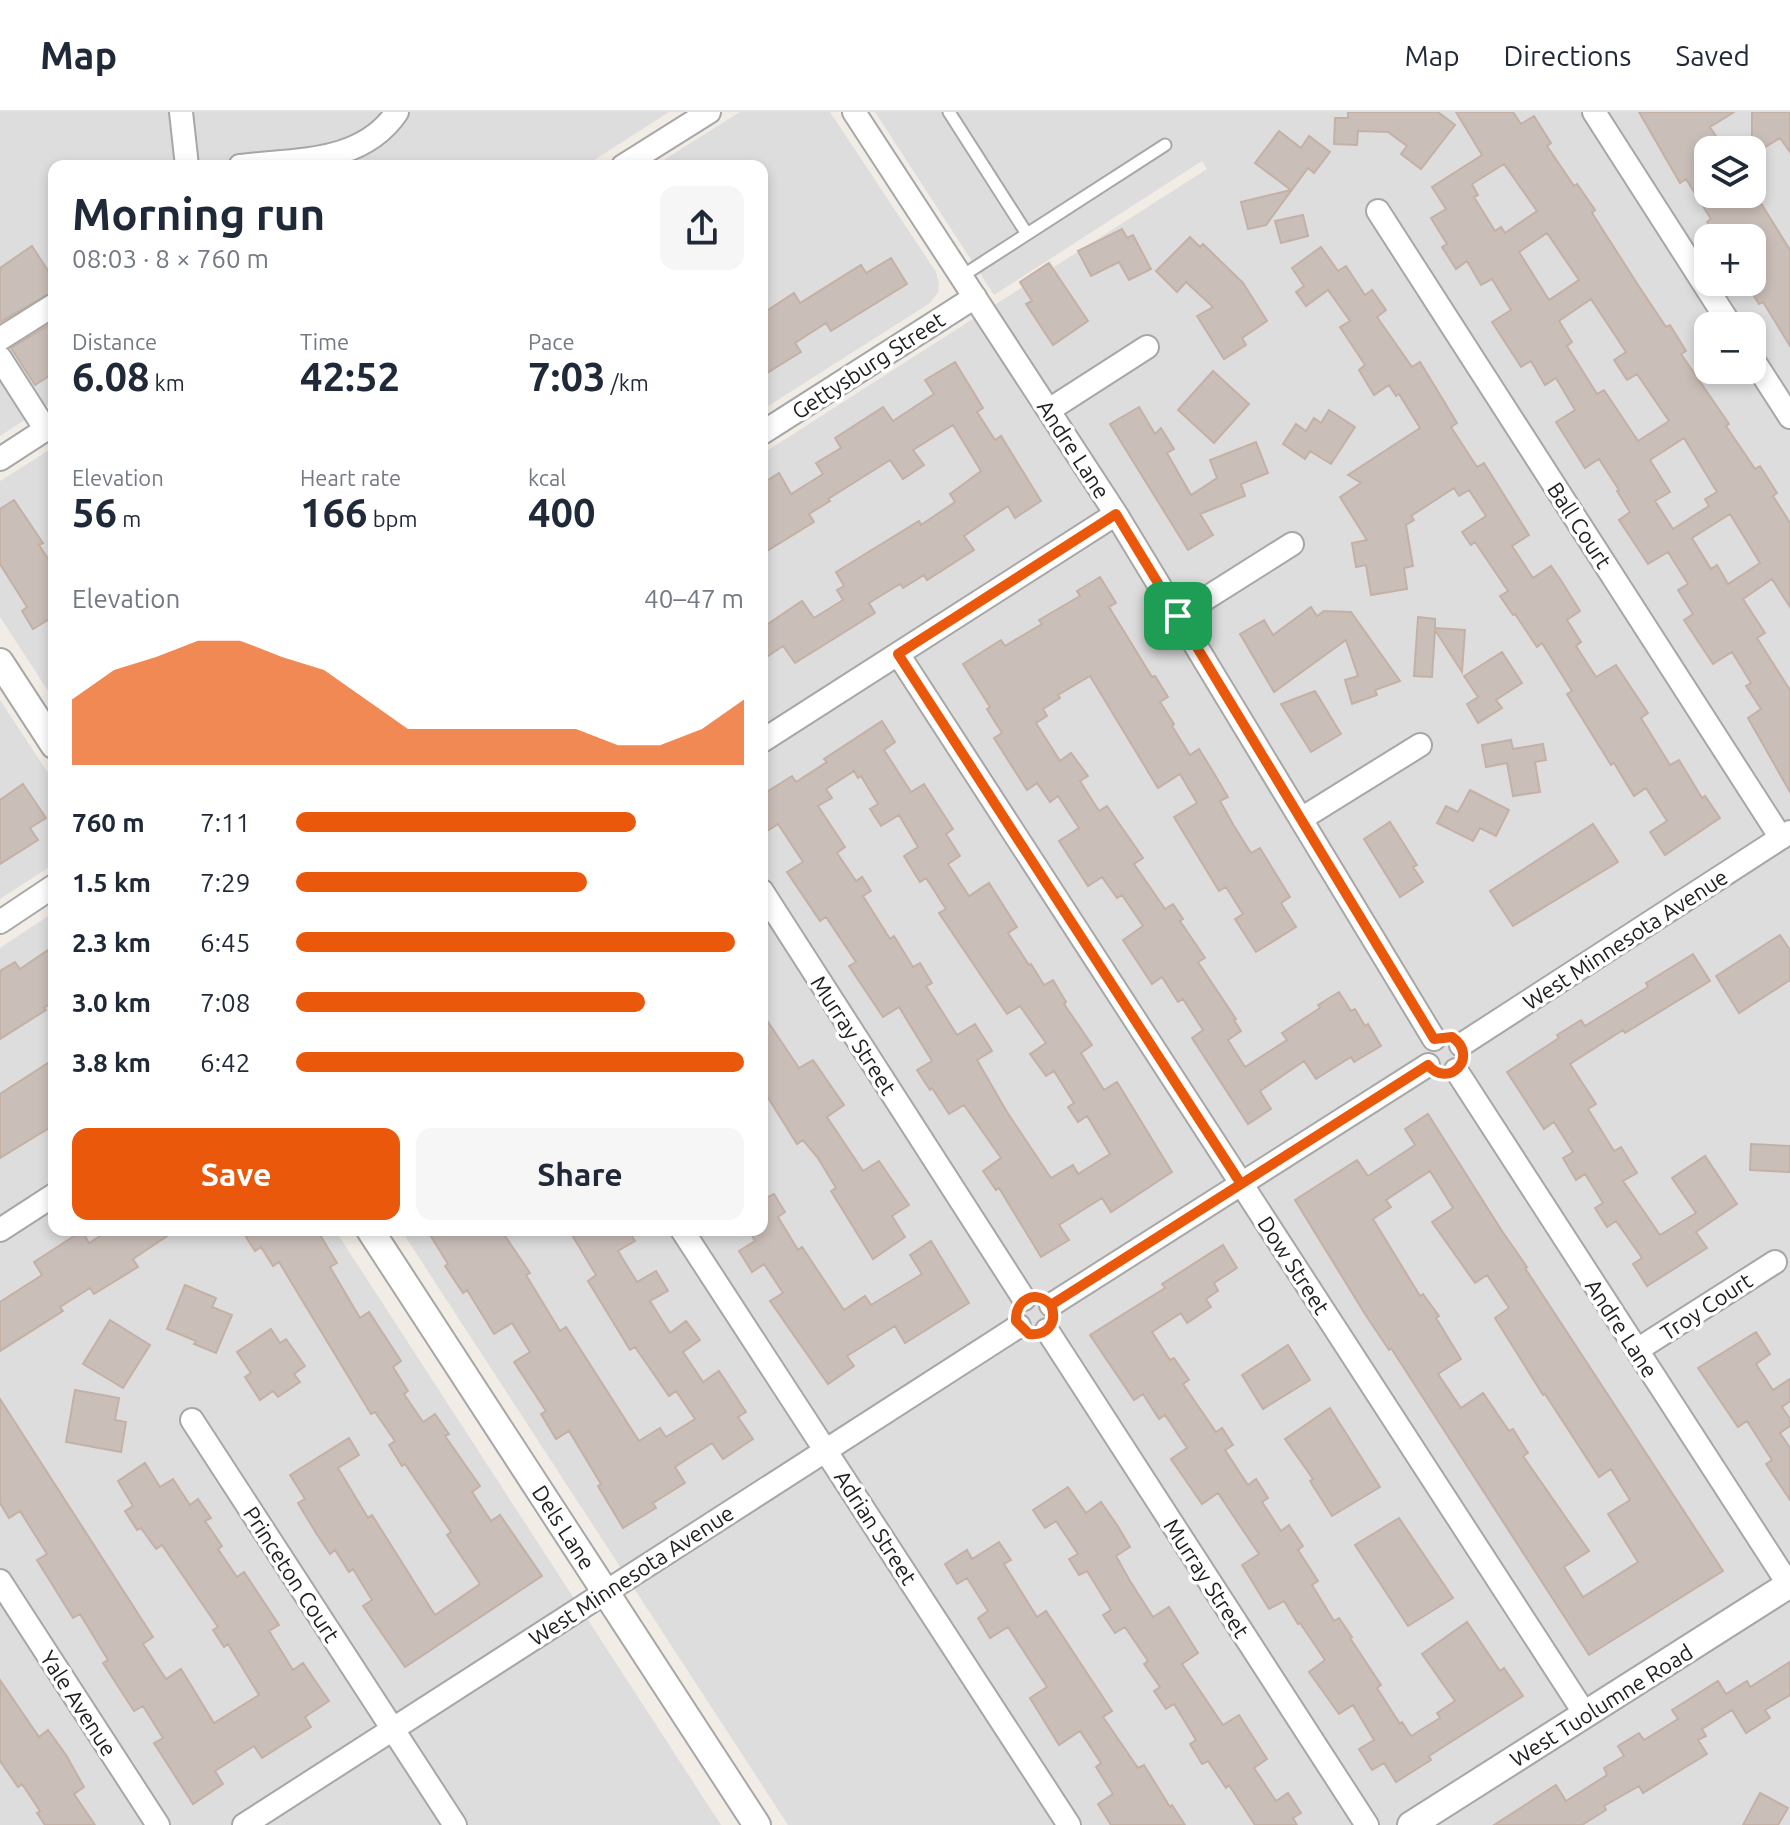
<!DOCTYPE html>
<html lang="en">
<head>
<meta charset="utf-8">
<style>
  body { margin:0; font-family:Ubuntu,sans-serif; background:#f6f6f7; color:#1f2937; height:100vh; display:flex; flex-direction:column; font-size:30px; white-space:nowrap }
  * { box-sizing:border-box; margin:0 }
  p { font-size:26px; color:#747a83 }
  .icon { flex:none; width:44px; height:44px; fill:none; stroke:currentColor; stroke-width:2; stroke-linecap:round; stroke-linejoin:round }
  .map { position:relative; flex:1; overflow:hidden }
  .details { position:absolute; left:48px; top:48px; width:720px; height:1076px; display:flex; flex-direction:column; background:#fff; border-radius:16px; box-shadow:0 4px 12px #0003 }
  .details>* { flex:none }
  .tools { position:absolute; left:1694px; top:24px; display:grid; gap:16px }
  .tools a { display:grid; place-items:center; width:72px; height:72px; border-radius:16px; background:#fff; box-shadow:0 4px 12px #0003; font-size:40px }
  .pin { position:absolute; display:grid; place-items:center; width:68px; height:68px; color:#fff; margin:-34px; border-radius:16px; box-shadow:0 4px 12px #0006 }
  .round { display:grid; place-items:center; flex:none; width:84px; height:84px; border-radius:16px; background:#f6f6f7 }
  .head { display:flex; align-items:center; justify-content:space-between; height:136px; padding:0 24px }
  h1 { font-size:44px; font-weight:700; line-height:60px }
  .stats { display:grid; grid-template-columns:repeat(3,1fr); gap:12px; height:136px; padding:8px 24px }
  .stats div { display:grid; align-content:center }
  .stats b { font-size:40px; font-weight:700 }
  .stats small { font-size:22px; font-weight:400 }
  .stats p { font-size:22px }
  .chart { height:224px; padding:16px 24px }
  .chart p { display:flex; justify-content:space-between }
  .chart svg { width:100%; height:144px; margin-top:8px; fill:#ea580c; opacity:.7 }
  .button { display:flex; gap:16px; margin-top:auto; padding:16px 24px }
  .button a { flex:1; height:92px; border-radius:16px; background:#ea580c; color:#fff; font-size:32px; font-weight:700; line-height:92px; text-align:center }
  .button a+a { background:#f6f6f7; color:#1f2937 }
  ul { padding:0 24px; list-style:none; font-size:26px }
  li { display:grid; grid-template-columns:128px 96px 1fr; align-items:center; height:60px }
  li i { height:20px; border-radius:10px; background:#ea580c }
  header { display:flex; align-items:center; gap:48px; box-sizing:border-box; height:112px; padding:0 40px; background:#fff; border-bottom:2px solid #e0e1e3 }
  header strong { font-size:38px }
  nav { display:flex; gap:44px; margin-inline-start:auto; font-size:28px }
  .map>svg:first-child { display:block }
</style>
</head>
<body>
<header>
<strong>Map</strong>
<nav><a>Map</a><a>Directions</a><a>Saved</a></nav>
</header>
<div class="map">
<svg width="1790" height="1713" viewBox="0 0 1790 1713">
  <rect width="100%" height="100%" fill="#f1ece5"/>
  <path fill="#dedddd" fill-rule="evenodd" d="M0 0H669L585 54H54V289L0 324Z
    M740 0H830L936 160 939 172 938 180 930 191 762 298V54H654Z
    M875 0H1790V1713H788L401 1118H762V342L1207 57 1202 49 994 183ZM1708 38H1752V82H1708ZM1708 126H1752V170H1708ZM1708 214H1752V258H1708Z
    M54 335V588L0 505V369Z
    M0 588 54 670V752L0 787Z
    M54 800V1118H335L721 1713H0V836Z"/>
  <path fill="#cabeb8" stroke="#c4b1a6" stroke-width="2" fill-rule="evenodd" d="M1348 0H1438L1455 13 1421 57 1401 42 1407 34 1388 20 1358 19 1357 33 1334 32 1335 6H1348Z
    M1456 0H1513L1521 12 1534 4 1551 31 1547 34 1574 74 1577 72 1595 98 1592 101 1638 173 1666 215 1670 213 1686 239 1681 242 1729 312 1726 314 1755 357 1760 354 1777 381 1773 384 1790 411V495L1772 467 1743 487 1765 521 1757 526 1790 578V680L1748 606 1761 597 1746 574 1751 571 1732 540 1713 552 1684 508 1693 502 1678 478 1688 472 1668 440 1648 452 1619 408 1630 400 1617 379 1619 378 1599 347 1585 356 1556 310 1575 298 1556 266 1545 273 1531 249 1521 255 1492 210 1511 198 1492 167 1481 173 1467 149 1456 157 1442 135 1447 132 1431 106 1446 97 1432 75 1482 43ZM1504 52 1537 99 1505 121 1501 115 1495 119 1474 85 1478 83 1472 72ZM1547 121 1579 168 1549 188 1519 140ZM1591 187 1626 240 1614 248 1627 268 1637 262 1669 309 1638 329 1604 278 1597 282 1567 234 1572 230 1559 209ZM1684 326 1717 380 1705 387 1709 394 1673 417 1655 389 1670 380 1650 348ZM1730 402 1760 451 1728 472 1717 453 1711 457 1692 426Z
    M1639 0H1734L1710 15 1725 38H1708V82H1752V77L1790 138V234L1763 190 1759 192 1745 170H1752V126H1718L1707 110 1711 107 1686 67 1680 71Z
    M1752 0H1790V40L1780 26 1752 43Z
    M1279 19 1301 36 1309 24 1330 40 1314 61 1308 56 1266 113 1248 117 1241 90 1291 78 1255 51Z
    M1303 103 1308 124 1281 131 1275 109Z
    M1122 117 1127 126 1133 123 1151 157 1129 168 1119 150 1091 164 1078 139Z
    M1190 125 1200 135 1203 132 1243 171 1267 209 1242 226 1246 233 1224 247 1197 204 1213 195 1186 170 1177 180 1156 159Z
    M32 134 54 168V179L0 210V156Z
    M1321 135 1338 159 1346 154 1365 183 1372 178 1386 198 1377 205 1412 255 1420 250 1457 311 1451 315 1477 355 1484 351 1529 423 1512 434 1533 466 1551 454 1562 470 1580 499 1567 508 1581 530 1576 534 1596 565 1616 553 1648 601 1641 606 1670 653 1679 648 1702 686 1705 684 1720 706 1665 743 1650 720 1667 709 1646 676 1634 684 1614 651 1611 653 1567 582 1572 579 1542 531 1537 535 1515 502 1513 503 1500 484 1508 479 1475 430 1471 433 1462 420 1486 404 1469 378 1459 384 1454 376 1411 404 1414 408 1406 413 1413 454 1404 456 1407 477 1371 483 1366 453 1356 455 1352 431 1367 428 1340 385 1361 371 1348 363 1420 316 1399 282 1396 284 1389 273 1374 283 1359 258 1365 253 1340 215 1350 209 1328 178 1306 194 1296 180 1304 174 1292 156Z
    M891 146 907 172 831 219 826 211 795 231 801 240 762 264V202L794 181 800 191 861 153 866 161Z
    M1049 151 1088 209 1053 233 1026 192 1032 189 1020 170Z
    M54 210V261L35 273 11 236Z
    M955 250 983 296 977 300 995 328 1001 324 1041 389 1015 406 1008 394 964 424 974 438 927 468 924 463 903 476 900 472 869 491 875 501 795 551 783 534 762 548V516L802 489 814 506 843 488 837 478 844 474 836 460 919 409 921 413 955 390 950 382 981 359 953 313 913 338 924 353 903 367 890 348 828 387 830 389 809 402 814 410 762 442V372L779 361 791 382 823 362 816 351 841 336 835 326 883 295 893 309 934 282 925 268Z
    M1213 259 1249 292 1214 331 1178 298Z
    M1139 295 1155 322 1161 316 1174 337 1167 341 1191 383 1217 366 1210 348 1256 330 1268 361 1241 372 1245 384 1200 402 1213 423 1188 438 1110 312Z
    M1329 298 1355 315 1331 352 1310 339 1305 347 1283 332 1296 312 1306 319 1314 306 1321 311Z
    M14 388 43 431 39 433 54 456V504L33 517 22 499 27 495 0 452V397Z
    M1100 465 1116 491 1109 495 1152 565 1155 564 1168 585 1160 590 1174 612 1172 614 1190 643 1199 637 1212 658 1228 685 1220 689 1234 714 1251 741 1260 736 1290 785 1281 791 1296 815 1256 840 1235 807 1243 802 1226 775 1219 779 1174 705 1197 691 1180 662 1158 676 1090 564 1058 583 1060 586 1043 597 1047 604 1036 611 1060 649 1071 641 1088 664 1080 669 1099 699 1107 694 1143 746 1134 752 1165 797 1173 792 1183 807 1180 809 1205 846 1198 850 1236 907 1234 908 1241 919 1228 928 1245 955 1287 928 1282 921 1320 896 1318 893 1339 880 1351 899 1355 897 1365 914 1368 912 1381 934 1354 950 1351 945 1316 967 1304 949 1260 979 1271 997 1248 1012 1192 926 1203 918 1183 887 1178 890 1162 865 1152 872 1123 828 1143 814 1122 783 1117 786 1102 765 1088 774 1059 729 1079 716 1058 684 1050 690 1037 671 1027 678 994 626 1002 621 987 597 990 595 963 552 1001 528 1005 534 1042 512 1039 508 1080 484 1077 479Z
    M1311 495 1317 504 1324 499 1351 500 1400 569 1375 578 1377 583 1352 592 1345 568 1358 564 1346 528 1274 580 1240 522 1264 508 1273 523Z
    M1418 505 1435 507V516L1465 518 1462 560 1435 518 1432 565 1414 564Z
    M1502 540 1522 571 1496 588 1502 596 1478 611 1467 592 1478 585 1464 564Z
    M1315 579 1341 622 1311 640 1281 592Z
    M882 609 895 630 884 638 911 680 924 672 953 717 946 722 960 744 948 752 969 784 989 771 1017 815 1008 821 1029 853 1031 852 1044 873 1053 868 1066 890 1064 892 1092 933 1081 941 1104 978 1117 970 1172 1060 1111 1100 1102 1086 1059 1113 1069 1128 1041 1145 999 1076 996 1078 983 1059 1001 1046 964 993 949 1002 932 976 930 978 917 958 932 949 899 895 883 905 849 854 856 850 826 805 820 809 787 760 803 750 778 712 762 722V683L792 664 796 670 827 650 824 647ZM854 659 858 666 861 664 878 692 870 697 881 714 899 703 918 735 904 744 920 770 926 766 946 797 939 801 1007 902 1020 894 1046 931 1030 942 1046 964 1054 959 1074 991 1068 995 1078 1010 1087 1004 1110 1042 1078 1062 1073 1053 1051 1066 1007 1000 977 948 992 939 975 912 957 923 926 874 932 871 920 851 913 855 894 824 890 827 863 784 871 779 862 765 856 769 837 741 845 735 818 694 832 686 826 677Z
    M1511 628 1513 637 1543 632 1546 648 1535 650 1540 680 1513 684 1507 651 1486 655 1482 633Z
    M23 672 46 706 30 716 38 728 0 752V688Z
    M1470 678 1509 698 1496 724 1480 716 1473 729 1437 711 1446 694 1458 700Z
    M1390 710 1417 753 1413 755 1423 770 1400 785 1364 727Z
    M1593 712 1618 750 1513 814 1490 779Z
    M1780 823 1790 838V868L1739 901 1716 864Z
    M54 834V889L44 896 46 898 0 927V859L15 850 20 857Z
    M1693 842 1710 869 1625 921 1623 918 1570 952 1596 992 1588 997 1614 1039 1621 1035 1637 1061 1623 1069 1660 1123 1696 1101 1672 1066 1705 1044 1737 1092 1696 1120 1707 1136 1647 1174 1633 1152 1642 1146 1616 1109 1607 1115 1595 1096 1603 1091 1585 1062 1576 1068 1563 1046 1573 1040 1554 1010 1544 1017 1507 960 1559 926 1557 923 1581 908 1585 914 1648 875 1646 871Z
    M762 901 799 956 813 948 844 993 827 1005 863 1059 879 1049 909 1093 892 1104 905 1125 873 1147 831 1079 836 1076 818 1046 803 1028 797 1032 762 976Z
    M54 947V1013L0 1046V982Z
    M1428 1002 1502 1119 1527 1155 1525 1156 1723 1459 1589 1543 1391 1236 1389 1238 1365 1202 1295 1088 1357 1048 1368 1064 1415 1033 1405 1017ZM1430 1059 1453 1096 1432 1110 1475 1171 1487 1163 1509 1196 1495 1206 1543 1283 1545 1282 1599 1365 1611 1357 1630 1388 1608 1402 1638 1450 1583 1485 1564 1455 1589 1439 1523 1344 1528 1341 1513 1317 1509 1319 1483 1281 1461 1296 1438 1262 1461 1247 1436 1206 1439 1204 1423 1182 1420 1184 1373 1107 1391 1095 1386 1088Z
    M1751 1032 1790 1034V1060L1750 1058Z
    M762 1079 766 1086 774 1082 785 1100 778 1105 798 1138 802 1135 844 1198 865 1184 871 1193 922 1162 910 1143 931 1129 969 1191 905 1231 895 1214 847 1244 854 1254 828 1272 770 1189 783 1181 764 1152 752 1160 739 1139 755 1129 749 1118H762Z
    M110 1118H176L133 1147 138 1155 94 1182 90 1176 60 1195 63 1199 0 1239V1190L42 1163 34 1150 82 1119 89 1131Z
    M249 1118H317L337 1151 330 1155 360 1206 369 1200 401 1249 393 1255 408 1279 404 1282 423 1310 435 1302 449 1322 445 1324 480 1374 472 1380 491 1409 500 1403 542 1464 405 1555 363 1494 372 1488 353 1457 349 1460 335 1438 330 1442 316 1421 298 1391 305 1387 290 1363 349 1326 359 1343 338 1356 368 1406 372 1403 435 1503 480 1472 447 1423 451 1420 405 1352 402 1354 389 1333 395 1329 375 1300 371 1302 279 1150 273 1154 261 1135 255 1139 246 1125 251 1121Z
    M427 1118H501L530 1161 526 1163 560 1219 566 1215 639 1329 660 1316 666 1325 695 1307 676 1279 669 1284 635 1235 630 1238 588 1169 596 1163 569 1118H628L635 1129 618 1139 637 1170 656 1159 668 1179 650 1189 670 1221 686 1209 700 1228 683 1240 703 1270 719 1259 746 1300 738 1305 753 1327 723 1347 712 1331 675 1355 685 1371 653 1391 656 1396 623 1416 598 1374 601 1372 569 1319 556 1327 541 1302 546 1299 514 1250 530 1240 512 1211 494 1222 467 1178 463 1181 445 1154 448 1152Z
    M1223 1133 1237 1156 1214 1171 1218 1179 1206 1187 1211 1195 1187 1211 1181 1201 1152 1220 1170 1248 1174 1246 1189 1268 1183 1272 1216 1320 1222 1316 1233 1333 1225 1338 1248 1373 1256 1367 1268 1386 1262 1390 1281 1419 1289 1413 1303 1434 1298 1438 1318 1469 1312 1473 1334 1509 1339 1506 1352 1525 1350 1526 1381 1573 1377 1576 1400 1612 1402 1610 1411 1624 1440 1606 1437 1601 1455 1589 1422 1542 1467 1510 1500 1559 1504 1556 1523 1584 1429 1644 1431 1648 1396 1670 1384 1651 1372 1658 1359 1637 1374 1628 1353 1593 1339 1602 1309 1560 1325 1548 1300 1511 1298 1512 1284 1489 1269 1497 1242 1453 1259 1442 1236 1408 1218 1381 1202 1392 1171 1347 1187 1336 1165 1303 1159 1307 1143 1282 1134 1288 1090 1223 1165 1176 1162 1172Z
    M185 1173 216 1186 212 1195 232 1203 216 1241 194 1232 196 1229 167 1217Z
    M110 1208 150 1233 123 1276 83 1252Z
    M271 1217 280 1231 286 1227 305 1254 294 1262 300 1270 278 1285 273 1279 260 1288 245 1265 251 1261 237 1240Z
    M1756 1220 1770 1242 1756 1252 1773 1278 1790 1267V1289L1782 1295 1790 1307V1314L1780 1321 1790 1336V1388L1766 1352 1772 1348 1747 1309 1738 1315 1698 1256Z
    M1288 1233 1310 1268 1263 1297 1242 1263Z
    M75 1278 119 1286 115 1308 126 1310 121 1340 66 1330Z
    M0 1287 153 1525 143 1532 166 1567 181 1557 214 1611 259 1583 228 1532 224 1535 213 1518 218 1515 162 1433 156 1437 141 1416 137 1418 125 1399 133 1394 118 1369 145 1351 160 1375 173 1367 190 1393 198 1387 211 1406 205 1409 222 1434 218 1437 237 1465 244 1460 279 1513 269 1519 293 1558 303 1551 329 1589 305 1605 311 1615 262 1646 254 1634 215 1659 223 1672 193 1692 154 1631 163 1626 143 1594 134 1599 103 1551 108 1548 80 1502 73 1506 37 1448 47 1442 20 1399 9 1406 0 1391Z
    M1330 1296 1380 1375 1332 1404 1310 1369 1313 1367 1285 1327Z
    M1068 1375 1086 1401 1101 1390 1119 1416 1130 1435 1116 1444 1130 1469 1153 1505 1169 1495 1198 1541 1182 1552 1223 1613 1239 1603 1267 1647 1254 1656 1276 1689 1288 1681 1301 1701 1293 1706 1297 1713H1255L1229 1673 1226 1676 1208 1649 1202 1652 1190 1632 1196 1628 1174 1592 1166 1597 1154 1579 1160 1575 1144 1552 1148 1549 1125 1515 1115 1521 1103 1503 1111 1498 1087 1459 1079 1463 1069 1447 1078 1442 1056 1409 1045 1416 1033 1398Z
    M1399 1406 1453 1486 1408 1514 1355 1433Z
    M999 1430 1011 1448 1004 1452 1037 1505 1046 1499 1112 1599 1103 1605 1138 1656 1144 1653 1170 1695 1172 1693 1185 1713H1111L1098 1692 1113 1682 1096 1655 1101 1651 1080 1619 1059 1633 1030 1586 1047 1575 1008 1515 990 1526 978 1506 988 1499 967 1466 957 1472 945 1452 967 1438 972 1447Z
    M1790 1550V1583L1765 1598 1770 1606 1746 1621 1732 1598 1702 1617 1706 1624 1698 1628 1707 1642 1643 1681 1639 1674 1604 1694 1606 1698 1582 1713H1494L1556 1673 1566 1689 1607 1663 1604 1656 1624 1644 1618 1634 1639 1621 1644 1628 1678 1607 1672 1598 1718 1569 1726 1582 1747 1569 1750 1575Z
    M0 1568 39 1625 48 1618 66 1643 84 1675 74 1682 95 1713H45L37 1701 40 1699 22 1672 18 1675 0 1649Z
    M1760 1681 1788 1696 1778 1713H1743Z"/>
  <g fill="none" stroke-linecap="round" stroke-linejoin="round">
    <g stroke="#a7a7a7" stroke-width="15">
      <path id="service" d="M949 0 1027 122
        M962 164 1165 33"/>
    </g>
    <g stroke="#a7a7a7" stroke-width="26">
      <path id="minor" d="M181 0 187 54
        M854 0 1116 402 1434 927
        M1594 0 1731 214
        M240 54C297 47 362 52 397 0
        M623 54 709 0
        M1378 99 1781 726
        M0 227 54 193
        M0 246 46 318
        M1752 246 1790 305
        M1049 298 1147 235
        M762 321 975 185
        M0 347 54 312
        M1178 504 1292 432
        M898 542 1585 1602
        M762 629 1116 402
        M1301 707 1420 633
        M762 779 1024 1187
        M0 810 54 774
        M1461 933 1790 720
        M1456 958 1789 1473
        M0 1118 54 1083
        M682 1118 1069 1713
        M1051 1193 1428 953
        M1047 1218 1367 1713
        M1637 1238 1775 1150
        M192 1308 455 1713
        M0 1469 158 1713
        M244 1713 1019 1214"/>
    </g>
    <g stroke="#a7a7a7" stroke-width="30">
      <path id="tertiary" d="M0 550 54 633
        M370 1118 757 1713
        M1411 1713 1790 1472"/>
    </g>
    <use href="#service" stroke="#fff" stroke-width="11"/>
    <use href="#minor" stroke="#fff" stroke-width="22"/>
    <use href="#tertiary" stroke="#fff" stroke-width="26"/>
  </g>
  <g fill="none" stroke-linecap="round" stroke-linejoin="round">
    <g stroke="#fff" stroke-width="16">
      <path id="route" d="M1178 504 1116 402 898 542 1241 1072 1051 1193C1058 1211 1047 1224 1029 1222L1016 1209C1015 1187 1036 1177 1051 1193L1428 953C1449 978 1480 944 1452 925L1434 927 1178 504"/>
    </g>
    <use href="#route" stroke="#ea580c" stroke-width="10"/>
  </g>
  <g text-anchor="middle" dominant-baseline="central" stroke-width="7" stroke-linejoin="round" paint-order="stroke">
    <g font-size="22" fill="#202020" stroke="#fff">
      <text transform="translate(868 253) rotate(-33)">Gettysburg Street</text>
      <text transform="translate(1074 337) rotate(57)">Andre Lane</text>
      <text transform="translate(1580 413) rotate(57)">Ball Court</text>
      <text transform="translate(1625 827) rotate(-33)">West Minnesota Avenue</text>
      <text transform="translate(854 923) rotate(57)">Murray Street</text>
      <text transform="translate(1294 1153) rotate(57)">Dow Street</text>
      <text transform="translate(1706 1194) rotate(-33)">Troy Court</text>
      <text transform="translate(1622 1216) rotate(57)">Andre Lane</text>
      <text transform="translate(564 1415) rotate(57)">Dels Lane</text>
      <text transform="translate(876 1415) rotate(57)">Adrian Street</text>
      <text transform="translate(292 1462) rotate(57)">Princeton Court</text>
      <text transform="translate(631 1463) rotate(-33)">West Minnesota Avenue</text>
      <text transform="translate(1207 1466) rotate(57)">Murray Street</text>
      <text transform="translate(79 1591) rotate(57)">Yale Avenue</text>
      <text transform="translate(1601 1593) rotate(-32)">West Tuolumne Road</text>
    </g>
  </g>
</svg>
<div class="tools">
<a><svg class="icon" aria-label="layers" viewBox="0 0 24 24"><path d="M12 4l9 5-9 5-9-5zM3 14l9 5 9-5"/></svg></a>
<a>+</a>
<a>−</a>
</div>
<div class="pin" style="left:1178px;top:504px;background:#1e9e55"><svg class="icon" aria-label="arrive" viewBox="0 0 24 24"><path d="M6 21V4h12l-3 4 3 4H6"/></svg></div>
<section class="details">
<div class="head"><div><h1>Morning run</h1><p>08:03 · 8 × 760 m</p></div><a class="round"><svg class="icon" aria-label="share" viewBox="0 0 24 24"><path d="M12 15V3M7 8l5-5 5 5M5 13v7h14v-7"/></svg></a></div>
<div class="stats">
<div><p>Distance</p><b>6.08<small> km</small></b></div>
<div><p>Time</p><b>42:52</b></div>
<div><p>Pace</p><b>7:03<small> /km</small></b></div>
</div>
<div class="stats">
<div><p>Elevation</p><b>56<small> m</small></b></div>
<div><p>Heart rate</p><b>166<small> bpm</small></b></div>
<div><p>kcal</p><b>400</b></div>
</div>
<div class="chart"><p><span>Elevation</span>40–47 m</p>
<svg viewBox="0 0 160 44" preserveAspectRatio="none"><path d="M0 44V24L10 15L20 11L30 6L40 6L50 11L60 15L70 24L80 33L90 33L100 33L110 33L120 33L130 38L140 38L150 33L160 24V44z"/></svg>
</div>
<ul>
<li><b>760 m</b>7:11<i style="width:76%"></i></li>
<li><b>1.5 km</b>7:29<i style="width:65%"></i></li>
<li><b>2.3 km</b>6:45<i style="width:98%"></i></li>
<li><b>3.0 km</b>7:08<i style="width:78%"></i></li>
<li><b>3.8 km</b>6:42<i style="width:100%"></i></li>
</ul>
<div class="button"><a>Save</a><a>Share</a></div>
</section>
</div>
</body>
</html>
